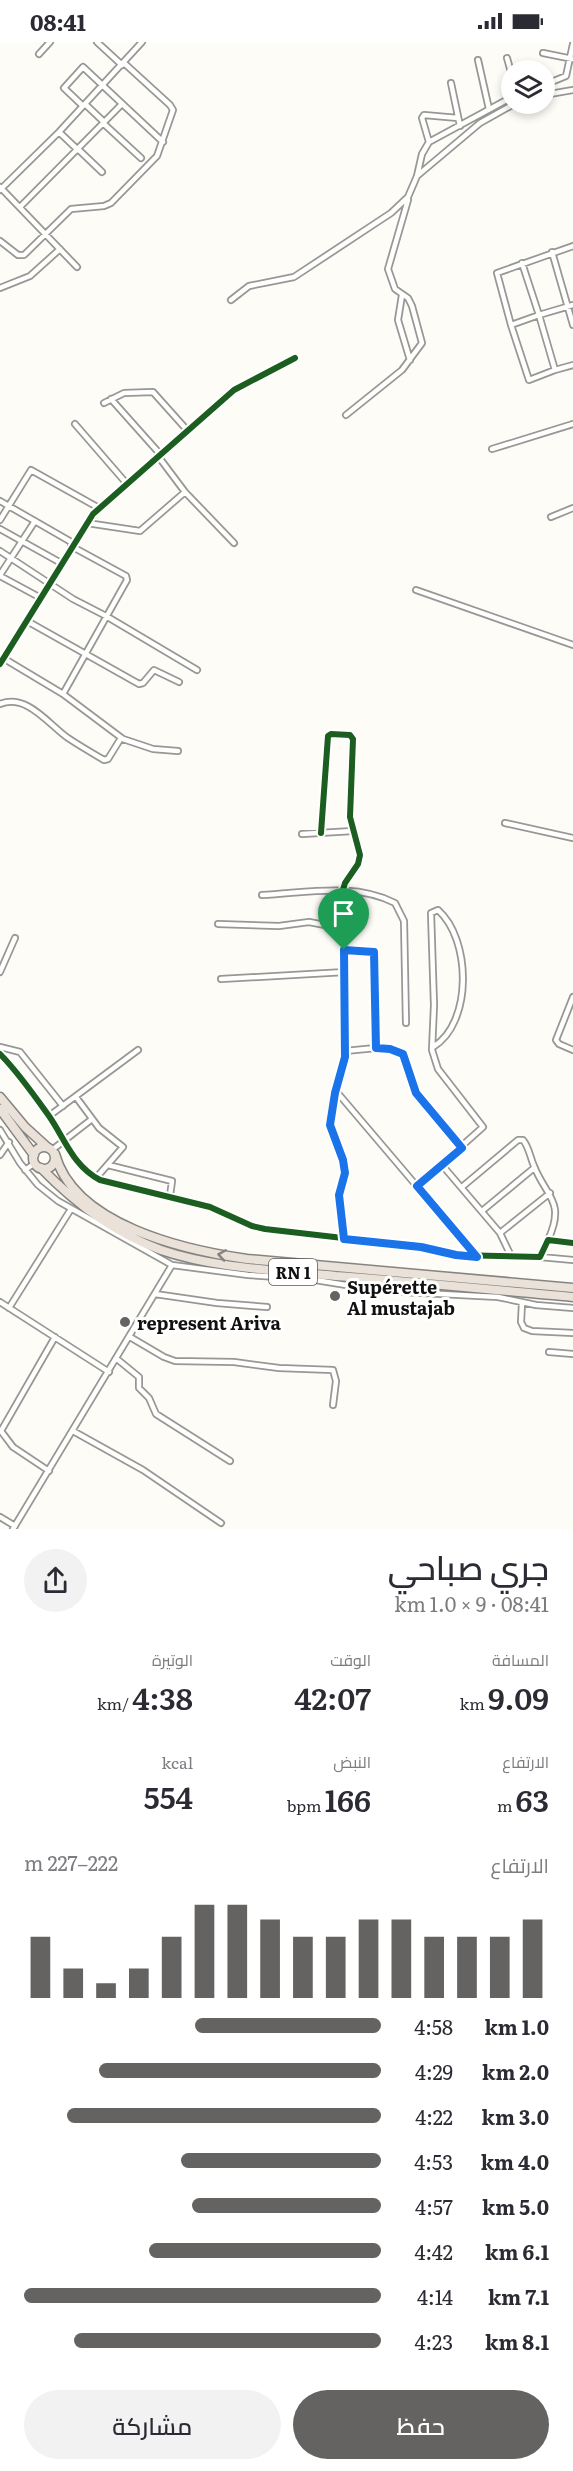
<!DOCTYPE html>
<html lang="ar">
<head>
<meta charset="utf-8">
<style>
  body { margin:0; font-family:Literata,Cairo,serif; background:#f2f2f3; color:#2b2b33; direction:rtl; height:100vh; display:flex; flex-direction:column; font-size:22px; white-space:nowrap }
  * { box-sizing:border-box; margin:0 }
  p { font-size:20px; color:#7c7c81 }
  .icon { flex:none; width:33px; height:33px; fill:none; stroke:currentColor; stroke-width:2; stroke-linecap:round; stroke-linejoin:round }
  .map { position:relative; height:1487px; overflow:hidden; direction:ltr }
  .details { display:flex; flex-direction:column; background:#fff; flex:1 }
  .details>* { flex:none }
  .controls { position:absolute; left:501px; top:18px; display:grid; gap:12px }
  .controls a { display:grid; place-items:center; width:54px; height:54px; border-radius:50%; background:#fff; box-shadow:0 3px 9px #0003; font-size:30px }
  .pin { position:absolute; display:grid; place-items:center; width:51px; height:51px; color:#fff; margin:-62px -26px; border-radius:50% 50% 50% 0; rotate:-45deg; box-shadow:0 0 6px #0007 }
  .pin .icon { rotate:45deg }
  .round { display:grid; place-items:center; flex:none; width:63px; height:63px; border-radius:32px; background:#f2f2f3 }
  .overview { display:flex; align-items:center; justify-content:space-between; height:102px; padding:0 24px }
  h1 { font-size:33px; font-weight:600; line-height:45px }
  .stats { display:grid; grid-template-columns:repeat(3,1fr); gap:9px; height:102px; padding:6px 24px }
  .stats div { display:grid; align-content:center }
  .stats b { font-size:30px; font-weight:600 }
  .stats small { font-size:16px; font-weight:400 }
  .stats p { font-size:16px }
  .chart { height:168px; padding:12px 24px }
  .chart p { display:flex; justify-content:space-between }
  .chart svg { width:100%; height:108px; margin-top:6px; stroke:#646362; stroke-width:6 }
  .primary-button { display:flex; gap:12px; margin-top:auto; padding:12px 24px }
  .primary-button a { flex:1; height:69px; border-radius:36px; background:#646362; color:#fff; font-size:24px; font-weight:600; line-height:69px; text-align:center }
  .primary-button a+a { background:#f2f2f3; color:#2b2b33 }
  ul { padding:0 24px; list-style:none; font-size:20px }
  li { display:grid; grid-template-columns:96px 72px 1fr; align-items:center; height:45px }
  li i { height:15px; border-radius:8px; background:#646362 }
  .status { display:flex; justify-content:space-between; align-items:center; height:42px; padding:0 30px; background:#fff; direction:ltr }
  .status svg { height:16px; fill:currentColor }
  .map>svg:first-child { display:block }
</style>
</head>
<body>
<div class="status"><b>08:41</b><svg viewBox="0 0 49 12"><path d="M0 12V9h3v3zM5 12V6h3v6zM10 12V3h3v9zM15 12V0h3v12zM26 1h20v11H26zM47 4h2v5h-2z"/></svg></div>
<div class="map">
<svg width="573" height="1487" viewBox="0 0 573 1487">
  <rect width="100%" height="100%" fill="#fdfcf7"/>
  <g fill="none" stroke-linecap="round" stroke-linejoin="round">
    <g stroke="#979795" stroke-width="8">
      <path id="street" d="M97 0 122 23
        M543 11 573 17
        M39 12 50 0
        M507 16 512 34
        M478 18 489 67
        M451 41 460 84
        M544 43 566 34 573 2
        M544 53 573 48
        M85 62 104 80
        M83 64 64 46 83 25 163 100
        M103 81 141 116
        M59 90 78 108
        M429 100 422 76 424 73 458 76
        M79 108 102 130
        M417 134 480 81 514 62
        M0 145 77 225
        M0 148 59 90 142 0
        M20 165 122 62
        M0 199 18 213H24L71 167 104 164 111 161 157 114 173 68 170 63 124 21
        M552 210 573 283
        M522 221 539 273 511 283 529 338 555 328
        M0 246 30 234 60 207
        M402 253 398 278 410 318
        M231 258 249 244 294 235 391 171 408 155 417 134 422 112 429 100 512 55
        M573 263 539 273 555 328 573 323
        M511 283 497 231 573 204
        M111 357 160 412
        M104 361 124 351 153 350 187 388
        M346 373 402 328 422 301 412 264 408 256 395 247 388 227 408 158
        M75 382 127 442
        M492 407 573 382
        M158 414 185 450 234 501
        M0 459 73 501
        M551 475 573 466
        M0 478 31 428 99 466
        M87 481 140 489 185 450
        M0 487 61 521
        M0 509 73 557 106 574 197 628
        M0 533 35 479
        M0 534 39 555
        M416 548 573 603
        M27 579 139 642 143 641 154 628 179 640
        M3 616 63 652 123 697 153 707 178 709
        M0 622 93 472 234 348 295 316
        M63 652 127 538 126 534 71 504
        M0 662C27 651 49 683 68 696 80 704 92 711 104 718L108 717 121 696
        M505 781 573 796
        M321 791 328 694 331 692 350 693 353 697 350 775 360 813 358 822 345 841 342 851 345 1015 335 1051 330 1083 343 1118 345 1131 339 1153 344 1197
        M302 792 353 789
        M262 853C307 851 353 840 395 861L404 879 406 981
        M218 882 279 884 309 880 330 884H343
        M344 908 374 910 376 1006
        M0 930 15 896
        M221 937 345 930
        M573 955 556 998 559 1002 573 1008
        M0 1005 20 1010 63 1064
        M345 1009 376 1006 401 1011 416 1051 462 1106
        M0 1012C18 1030 34 1053 49 1074 65 1097 73 1124 100 1138L210 1165 252 1184 265 1187 421 1205 456 1213 540 1215 548 1198 573 1201
        M336 1049 477 1215
        M76 1055 99 1086 123 1105 96 1136
        M49 1074 138 1008
        M0 1088 20 1121 38 1143 58 1159 172 1223 13 1487
        M52 1108 92 1077
        M0 1113 9 1100
        M108 1123 172 1139 170 1154
        M442 1123 500 1191 511 1214
        M25 1128 35 1121
        M417 1144 483 1085 438 1027 432 1008 434 963 431 871 438 868C471 897 473 981 433 1005
        M462 1145 518 1098H523C529 1105 530 1115 534 1124 546 1155 566 1159 548 1198
        M482 1169 534 1126
        M500 1191 550 1151
        M540 1215 573 1218
        M172 1223 248 1233 309 1237 383 1249 498 1255 536 1263 573 1266
        M155 1252 217 1261 267 1265
        M0 1260 109 1330
        M522 1261 521 1280 524 1286 532 1289 573 1291
        M9 1266 71 1167
        M130 1295 164 1315 175 1319 234 1320 279 1326 333 1328 336 1339 333 1363
        M549 1310 573 1312
        M117 1317 139 1335V1346L149 1356 156 1372 230 1419
        M73 1389 143 1428 221 1481
        M49 1429 13 1405 1 1389 55 1295
        M0 1475 15 1484"/>
    </g>
    <g stroke="#858482" stroke-width="11">
      <path id="highway" d="M0 1055 25 1085 47 1105
        M0 1067 34 1113
        M33 1116a11 11 0 1 1 22 0a11 11 0 1 1-22 0Z
        M55 1112C74 1183 184 1208 247 1217L573 1246
        M41 1126C75 1161 114 1191 161 1208 217 1227 278 1228 336 1234 415 1240 494 1248 573 1255"/>
    </g>
    <use href="#street" stroke="#fffffe" stroke-width="4.5"/>
    <use href="#highway" stroke="#eae1d8" stroke-width="8"/>
    <g stroke="#fff" stroke-width="10">
      <path id="cycleway" d="M0 622 93 472 234 348 295 316
        M321 791 328 694 331 692 350 693 353 697 350 775 360 813 358 822 345 841 342 851 345 1015 335 1051 330 1083 343 1118 345 1131 339 1153 344 1197
        M0 1012C18 1030 34 1053 49 1074 65 1097 73 1124 100 1138L210 1165 252 1184 265 1187 421 1205 456 1213 540 1215 548 1198 573 1201"/>
    </g>
    <use href="#cycleway" stroke="#1b5e20" stroke-width="6"/>
  </g>
  <defs><path id="oneway-chevron" d="M-2-3.5L2.5 0L-2 3.5" fill="none" stroke-width="1.6" stroke-linecap="round" stroke-linejoin="round" transform="scale(1.5)"/></defs>
  <use stroke="#88837e" href="#oneway-chevron" transform="translate(222 1213) rotate(-171)"/>
  <g fill="none" stroke-linecap="round" stroke-linejoin="round">
    <g stroke="#fff" stroke-width="12">
      <path id="route" d="M344 908 374 910 376 1006 390 1007 403 1012 416 1051 462 1106 417 1144 477 1215 456 1213 421 1205 344 1197 339 1153 345 1131 343 1118 330 1083 335 1051 345 1015Z"/>
    </g>
    <use href="#route" stroke="#1a73e8" stroke-width="8"/>
  </g>
  <g fill="#646362" stroke="#fff" stroke-width="2">
    <circle cx="335" cy="1254" r="6"/>
    <circle cx="125" cy="1280" r="6"/>
  </g>
  <g text-anchor="middle" dominant-baseline="central" stroke-width="6" stroke-linejoin="round" paint-order="stroke">
    <rect fill="#fff" stroke="#585858" stroke-width="1.5" x="269" y="1217" width="48" height="26" rx="4.5"/>
    <g font-size="16" font-weight="bold" fill="#111">
      <text x="293" y="1230">RN 1</text>
    </g>
    <g font-size="18" font-weight="bold" fill="#111" stroke="#fff" text-anchor="start">
      <text x="347" y="1244">Supérette<tspan x="347" dy="21">Al mustajab</tspan></text>
      <text x="137" y="1280">represent Ariva</text>
    </g>
  </g>
</svg>
<div class="controls">
<a><svg class="icon" aria-label="layers" viewBox="0 0 24 24"><path d="M12 4l9 5-9 5-9-5zM3 14l9 5 9-5"/></svg></a>
</div>
<div class="pin" style="left:344px;top:908px;background:#1e9e55"><svg class="icon" aria-label="arrive" viewBox="0 0 24 24"><path d="M6 21V4h12l-3 4 3 4H6"/></svg></div>
</div>
<section class="details">
<div class="overview"><div><h1>جري صباحي</h1><p>08:41 · 9 × 1.0 km</p></div><a class="round"><svg class="icon" aria-label="share" viewBox="0 0 24 24"><path d="M12 15V3M7 8l5-5 5 5M5 13v7h14v-7"/></svg></a></div>
<div class="stats">
<div><p>المسافة</p><b>9.09<small> km</small></b></div>
<div><p>الوقت</p><b>42:07</b></div>
<div><p>الوتيرة</p><b>4:38<small> /km</small></b></div>
</div>
<div class="stats">
<div><p>الارتفاع</p><b>63<small> m</small></b></div>
<div><p>النبض</p><b>166<small> bpm</small></b></div>
<div><p>kcal</p><b>554</b></div>
</div>
<div class="chart"><p><span>الارتفاع</span>222–227 m</p>
<svg viewBox="0 0 160 44" preserveAspectRatio="none"><path d="M5 44V19M15 44V32M25 44V38M35 44V32M45 44V19M55 44V6M65 44V6M75 44V12M85 44V19M95 44V19M105 44V12M115 44V12M125 44V19M135 44V19M145 44V19M155 44V12"/></svg>
</div>
<ul>
<li><b>1.0 km</b>4:58<i style="width:52%"></i></li>
<li><b>2.0 km</b>4:29<i style="width:79%"></i></li>
<li><b>3.0 km</b>4:22<i style="width:88%"></i></li>
<li><b>4.0 km</b>4:53<i style="width:56%"></i></li>
<li><b>5.0 km</b>4:57<i style="width:53%"></i></li>
<li><b>6.1 km</b>4:42<i style="width:65%"></i></li>
<li><b>7.1 km</b>4:14<i style="width:100%"></i></li>
<li><b>8.1 km</b>4:23<i style="width:86%"></i></li>
</ul>
<div class="primary-button"><a>حفظ</a><a>مشاركة</a></div>
</section>
</body>
</html>
